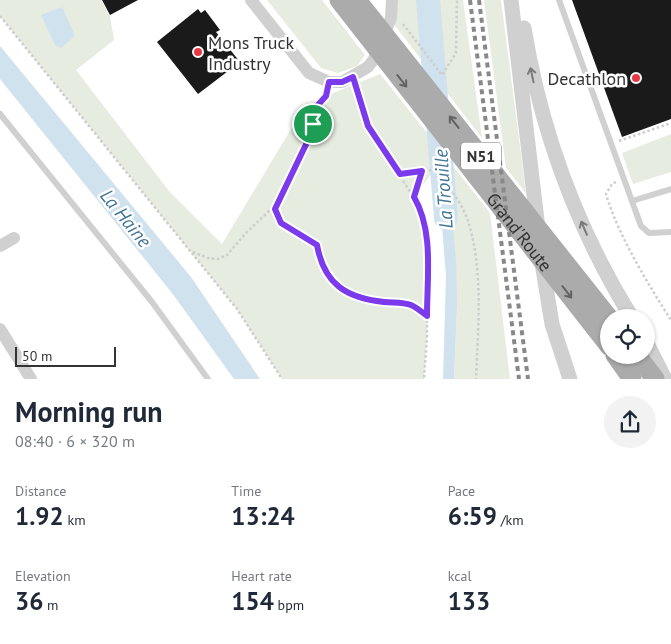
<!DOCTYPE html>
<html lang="en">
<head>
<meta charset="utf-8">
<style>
  body { margin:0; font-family:"PT Sans",sans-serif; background:#f2f2f3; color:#1f2937; height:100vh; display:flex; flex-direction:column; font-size:19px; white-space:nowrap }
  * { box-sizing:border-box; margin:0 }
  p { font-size:16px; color:#747a83 }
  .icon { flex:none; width:28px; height:28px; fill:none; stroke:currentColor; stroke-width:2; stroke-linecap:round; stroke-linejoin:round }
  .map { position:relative; height:379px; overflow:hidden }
  .panel { display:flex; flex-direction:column; background:#fff; flex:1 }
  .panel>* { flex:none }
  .buttons { position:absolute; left:600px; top:309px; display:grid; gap:10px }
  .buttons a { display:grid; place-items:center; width:55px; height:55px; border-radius:50%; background:#fff; box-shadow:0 1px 4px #0004; font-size:25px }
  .scale { position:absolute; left:15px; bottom:12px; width:101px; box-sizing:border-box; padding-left:5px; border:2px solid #333; border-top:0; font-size:14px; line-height:18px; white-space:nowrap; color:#333; -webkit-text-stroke:4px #fff; paint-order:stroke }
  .pin { position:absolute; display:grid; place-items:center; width:42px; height:42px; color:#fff; margin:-21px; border:2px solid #fff; border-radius:50%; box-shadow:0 1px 5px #0007 }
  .round { display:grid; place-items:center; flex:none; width:52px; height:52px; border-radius:26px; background:#f2f2f3 }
  .overview { display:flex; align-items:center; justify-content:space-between; height:85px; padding:0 15px }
  h1 { font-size:28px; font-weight:600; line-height:38px }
  .metrics { display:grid; grid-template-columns:repeat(3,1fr); gap:8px; height:85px; padding:5px 15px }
  .metrics div { display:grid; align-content:center }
  .metrics b { font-size:25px; font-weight:600 }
  .metrics small { font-size:14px; font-weight:400 }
  .metrics p { font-size:14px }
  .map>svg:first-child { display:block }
</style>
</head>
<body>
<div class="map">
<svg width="671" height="379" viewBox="0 0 671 379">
  <rect width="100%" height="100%" fill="#fff"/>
  <path fill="#e6ecdf" d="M0 0H101L110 16 114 40 76 70 169 191 222 244 300 114 316 100 380 74 436 144 432 173 414 197C436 234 427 334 424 379H282L237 309 0 16Z
    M267 0H322L365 55 357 66 338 73 321 68Z
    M395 0H463L482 138 393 23Z
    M484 0H501L526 193 506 168Z
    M671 134V172L633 184 622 153Z
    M446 157 490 213 510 379H454L457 307Z"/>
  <path fill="#cfe2ee" d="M423 0H433L437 54 424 40Z
    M62 7 75 36 61 48 55 45 41 15Z
    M0 46 191 277 260 379H234L172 293 0 79Z
    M438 178 450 194 456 261 457 307 454 379H443L446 276Z"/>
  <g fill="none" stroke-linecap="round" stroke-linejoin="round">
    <path stroke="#cfe2ee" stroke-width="24" d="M428 0 446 218"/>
  </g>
  <path fill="#1a1a1a" d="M102 0H138L110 15Z
    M572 0H671V119L622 137Z
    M198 9 201 13 205 10 220 30 216 32 240 62 198 94 157 42Z"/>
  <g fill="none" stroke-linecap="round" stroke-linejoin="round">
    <path stroke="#cdcdcd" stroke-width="2.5" stroke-dasharray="2.5 2.5" stroke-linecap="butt" d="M0 16 237 309 282 379
      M403 24 442 75 456 53 457 0
      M356 88 369 127 421 209 427 235V337L424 379
      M619 141 671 123
      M400 174 421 171
      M616 182 612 184 606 194C618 235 648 284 671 320
      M414 197 421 171 435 170C447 185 460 200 467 218 484 268 478 327 476 379
      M276 203 275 209 281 223 317 245C324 284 346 298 384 302 392 303 403 302 410 305 416 307 422 312 427 316
      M193 252 208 258 218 259 227 255 245 234 272 208 303 152 311 134 317 106 327 93"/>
    <path stroke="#d0d0d0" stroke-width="6" d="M559 0 641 226 649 233 671 232
      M0 114 152 302 208 379
      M632 201 671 189"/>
    <path stroke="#d0d0d0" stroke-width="12" d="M251 0 309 73 329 82H342L368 67 374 59 391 18 392 0
      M0 246 14 238
      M0 329 31 379"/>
    <path stroke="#d0d0d0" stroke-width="15" d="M511 0 538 229
      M524 28C541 131 577 229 632 318
      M541 257 552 324 570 379
      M646 341 665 379"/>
    <g stroke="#ababab" stroke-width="19">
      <path id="s1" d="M339 0 609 346"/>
      <path d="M357 0 609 318"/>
      <path d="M615 355 632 379"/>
      <path d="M637 355 655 379"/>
    </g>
    <path stroke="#888" stroke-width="4" stroke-dasharray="5 4" stroke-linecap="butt" d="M470 0 519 379
      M479 0 528 379"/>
  </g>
  <defs><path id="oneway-shaft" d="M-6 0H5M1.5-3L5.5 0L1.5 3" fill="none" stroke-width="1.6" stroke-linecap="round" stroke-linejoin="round" transform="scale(1.25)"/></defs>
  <g stroke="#7a7a7a">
    <use href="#oneway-shaft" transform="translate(532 75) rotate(-102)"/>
    <use href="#oneway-shaft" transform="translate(584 228) rotate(-113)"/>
  </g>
  <g stroke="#636363">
    <use href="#oneway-shaft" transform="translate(402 81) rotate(52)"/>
    <use href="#oneway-shaft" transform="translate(454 122) rotate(-128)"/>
    <use href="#oneway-shaft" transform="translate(567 292) rotate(52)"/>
  </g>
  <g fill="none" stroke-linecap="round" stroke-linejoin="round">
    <g stroke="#fff" stroke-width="10">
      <path id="route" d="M353 77 368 126 400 174 422 171 414 197C434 231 427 277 427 316 422 312 416 307 411 305 403 302 392 303 384 302 346 298 324 284 317 245L281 223 275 209 311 134 317 106 326 96 329 82H342Z"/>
    </g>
    <use href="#route" stroke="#7c3aed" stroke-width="6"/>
  </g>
  <g fill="#e63946" stroke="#fff" stroke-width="2">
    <circle cx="198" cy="52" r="5"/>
    <circle cx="636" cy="78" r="5"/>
  </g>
  <g text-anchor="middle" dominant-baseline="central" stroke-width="5" stroke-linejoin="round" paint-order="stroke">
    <rect fill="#fff" stroke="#707070" stroke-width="1" x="461" y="142.5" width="40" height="27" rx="4"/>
    <g font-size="16" font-weight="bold" fill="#333">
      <text x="481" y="156">N51</text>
    </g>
    <g font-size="18" fill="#333" stroke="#fff" text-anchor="start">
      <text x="208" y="42">Mons Truck<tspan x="208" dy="21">Industry</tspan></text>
      <text x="626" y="78" text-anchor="end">Decathlon</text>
    </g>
    <g font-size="18" fill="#333" stroke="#fff">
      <text stroke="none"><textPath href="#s1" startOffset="294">Grand'Route</textPath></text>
    </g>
    <g font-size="19" font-style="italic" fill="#3f7597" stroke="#fff">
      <text transform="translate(443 189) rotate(-94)">La Trouille</text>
      <text transform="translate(126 218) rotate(51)">La Haine</text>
    </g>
  </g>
</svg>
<div class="buttons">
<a><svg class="icon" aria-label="locate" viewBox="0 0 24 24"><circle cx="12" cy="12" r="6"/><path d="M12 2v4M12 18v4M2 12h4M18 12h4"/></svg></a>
</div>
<div class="scale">50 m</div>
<div class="pin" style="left:313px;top:124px;background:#1e9e55"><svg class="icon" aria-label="arrive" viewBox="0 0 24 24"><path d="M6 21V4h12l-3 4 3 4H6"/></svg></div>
</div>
<section class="panel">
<div class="overview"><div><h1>Morning run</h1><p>08:40 · 6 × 320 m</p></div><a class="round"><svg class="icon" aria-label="share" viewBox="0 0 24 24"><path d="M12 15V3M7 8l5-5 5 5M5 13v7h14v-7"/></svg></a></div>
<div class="metrics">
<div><p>Distance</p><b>1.92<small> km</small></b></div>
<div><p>Time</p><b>13:24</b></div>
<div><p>Pace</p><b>6:59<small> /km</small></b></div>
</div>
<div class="metrics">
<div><p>Elevation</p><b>36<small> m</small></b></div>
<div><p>Heart rate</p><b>154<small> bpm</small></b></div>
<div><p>kcal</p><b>133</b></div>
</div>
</section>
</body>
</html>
